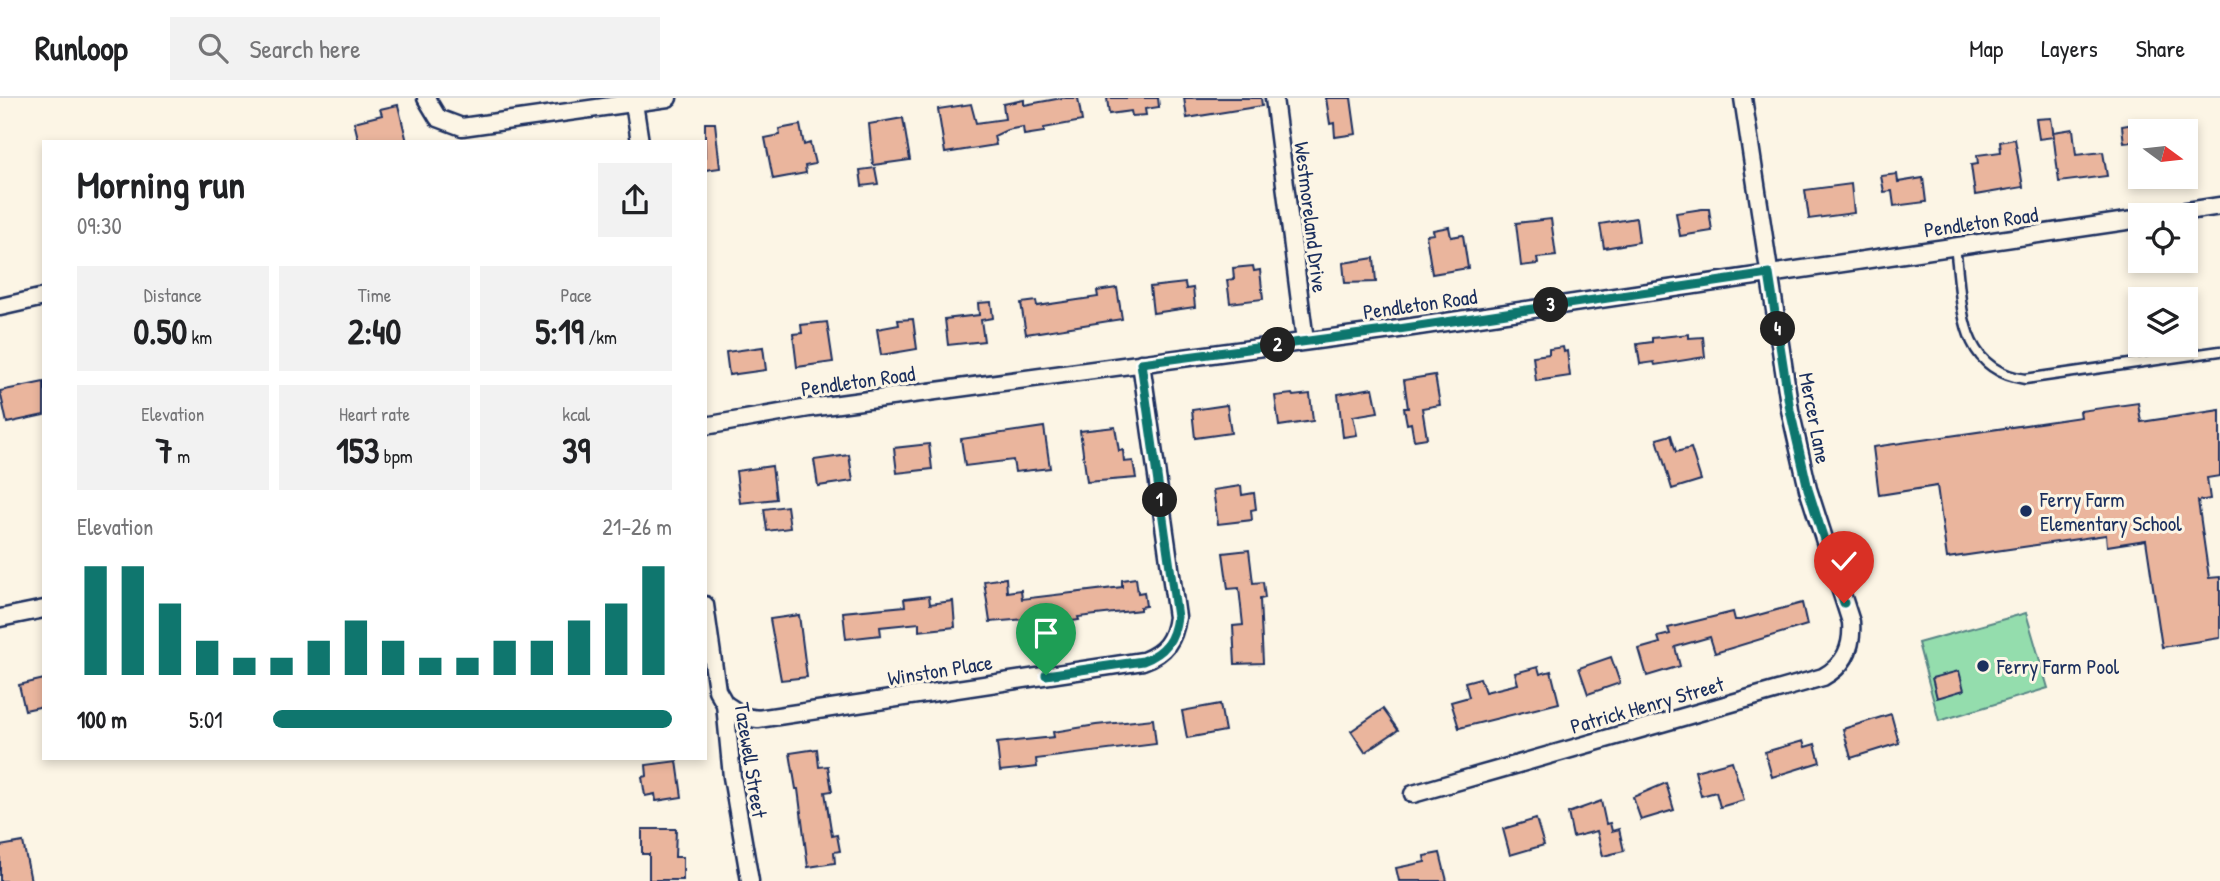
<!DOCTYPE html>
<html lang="en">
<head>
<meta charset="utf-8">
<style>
  body { margin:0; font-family:"Patrick Hand",sans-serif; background:#f2f2f2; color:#202124; height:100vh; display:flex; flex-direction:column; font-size:26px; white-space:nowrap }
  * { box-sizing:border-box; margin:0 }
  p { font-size:23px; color:#757577 }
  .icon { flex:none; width:38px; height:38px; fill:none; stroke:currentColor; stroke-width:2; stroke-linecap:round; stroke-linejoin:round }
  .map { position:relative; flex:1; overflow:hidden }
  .details { position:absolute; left:42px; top:42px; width:665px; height:620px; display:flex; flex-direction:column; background:#fff; border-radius:0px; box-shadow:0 4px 10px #0003 }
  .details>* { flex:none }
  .needle { width:46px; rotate:105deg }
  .fabs { position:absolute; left:2128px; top:21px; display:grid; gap:14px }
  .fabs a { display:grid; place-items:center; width:70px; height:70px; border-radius:0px; background:#fff; box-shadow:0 4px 10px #0003; font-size:35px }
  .pin { position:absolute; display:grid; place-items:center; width:60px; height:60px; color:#fff; margin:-72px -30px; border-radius:50% 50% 50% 0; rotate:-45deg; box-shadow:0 0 7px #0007 }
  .pin .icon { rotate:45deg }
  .km { position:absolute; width:35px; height:35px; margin:-18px; border-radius:50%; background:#222; color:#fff; font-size:19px; line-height:35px; text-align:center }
  .round { display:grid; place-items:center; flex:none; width:74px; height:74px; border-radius:0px; background:#f2f2f2 }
  .headline { display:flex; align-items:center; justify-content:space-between; height:119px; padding:0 35px }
  h1 { font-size:38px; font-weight:800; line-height:52px }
  .figures { display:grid; grid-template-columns:repeat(3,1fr); gap:10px; height:119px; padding:7px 35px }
  .figures div { display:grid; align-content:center; border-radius:0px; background:#f2f2f2; text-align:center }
  .figures b { font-size:35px; font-weight:800 }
  .figures small { font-size:19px; font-weight:400 }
  .figures p { font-size:19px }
  .chart { height:196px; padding:14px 35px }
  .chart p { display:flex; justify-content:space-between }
  .chart svg { width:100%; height:126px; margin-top:7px; stroke:#0f766e; stroke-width:6 }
  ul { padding:0 35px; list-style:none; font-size:23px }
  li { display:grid; grid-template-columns:112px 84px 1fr; align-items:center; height:52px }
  li i { height:18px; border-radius:9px; background:#0f766e }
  header { display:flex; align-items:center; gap:42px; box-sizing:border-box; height:98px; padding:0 35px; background:#fff; border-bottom:2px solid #e0e0e0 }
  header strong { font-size:33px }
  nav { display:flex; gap:38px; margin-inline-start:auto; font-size:24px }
  .search { width:490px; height:63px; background:#f2f2f2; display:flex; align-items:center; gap:18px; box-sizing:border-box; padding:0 24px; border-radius:0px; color:#757577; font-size:26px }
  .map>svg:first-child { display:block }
</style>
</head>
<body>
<header>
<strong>Runloop</strong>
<div class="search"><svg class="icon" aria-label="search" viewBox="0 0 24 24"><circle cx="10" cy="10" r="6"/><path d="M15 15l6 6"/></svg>Search here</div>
<nav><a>Map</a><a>Layers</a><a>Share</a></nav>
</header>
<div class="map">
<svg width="2220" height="783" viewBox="0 0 2220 783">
  <rect width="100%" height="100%" fill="#fcf5e5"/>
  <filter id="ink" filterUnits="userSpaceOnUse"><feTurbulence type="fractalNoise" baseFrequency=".0143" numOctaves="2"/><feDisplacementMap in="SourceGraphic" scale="14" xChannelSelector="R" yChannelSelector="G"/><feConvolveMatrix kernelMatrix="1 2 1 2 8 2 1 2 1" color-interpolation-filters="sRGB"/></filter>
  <g filter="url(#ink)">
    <path fill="#94ddad" stroke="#588686" stroke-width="2" d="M2026 515 2048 590 1939 623 1918 545Z"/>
    <path fill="#eab59d" stroke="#1b2f5e" stroke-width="2" d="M1062 0H1078L1082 23 1044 30V34L1024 37 1023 29 1007 32 994 38 996 47 945 55 938 11 971 6 976 25 1005 21 1003 6 1024 2V7Z
      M1107 0H1158L1159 9 1145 11 1146 17 1132 18 1131 13 1109 16Z
      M1184 0H1261L1262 8 1187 20Z
      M1326 0H1351L1356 36 1335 39 1334 25 1330 26Z
      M398 7 407 44H359L354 24 382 17 380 11Z
      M903 20 910 62 873 67 869 26Z
      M2051 20 2054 39 2039 41 2036 21Z
      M705 25H715L720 70 705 72Z
      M2140 25V43L2124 45 2122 28Z
      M800 27 804 47 810 45 815 66 805 68 806 75 773 81 765 40 780 37 779 31Z
      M2073 31 2076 57 2103 54 2107 78 2059 84 2053 34Z
      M2015 41 2023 89 1975 97 1971 67 1978 66 1977 57 2001 54 2000 44Z
      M875 70 878 86 862 88 860 72Z
      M1897 76 1898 84 1923 80 1926 104 1894 108 1892 93 1884 94 1881 78Z
      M1851 86 1854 115 1809 121 1805 92Z
      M1702 111H1709L1712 133 1680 138 1676 115Z
      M1636 120 1639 144 1604 150 1600 126Z
      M1551 121 1556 158 1537 160 1538 166 1521 168 1516 125Z
      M1449 129 1451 139 1463 137 1468 170 1432 176 1426 137 1434 136 1433 132Z
      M1374 160 1376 184 1345 185 1343 165Z
      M1253 168 1254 173 1260 172 1263 201 1230 205 1227 182 1234 181 1233 170Z
      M1185 185 1186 191 1193 190 1195 209 1153 215 1150 189Z
      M1117 190 1122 221 1026 236 1021 205 1036 203 1037 208 1098 199 1097 193Z
      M991 204 993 220 981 222 984 243 948 247 945 221 979 217 978 205Z
      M913 221 917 251 881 257 877 231 899 227 898 222Z
      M827 224 833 264 797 269 793 236 802 235 801 227Z
      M1689 236V240L1703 239 1705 259 1655 267 1654 264 1640 266 1637 246 1652 244V240Z
      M763 249 766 272 729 277 726 254Z
      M1563 249 1564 254 1567 253 1570 278 1536 283 1533 258 1549 256V251Z
      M1435 277 1440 307 1422 310 1427 340 1414 342 1411 325 1407 326 1404 310H1408L1404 282Z
      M44 284V317L7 325 0 293Z
      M1373 290 1378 314 1353 318 1357 337 1343 339 1338 296Z
      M1292 296 1293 298 1310 296 1313 323 1279 328 1275 298Z
      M2138 305 2141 324 2220 312V378L2207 380 2210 401 2198 403 2209 480 2220 479V540L2162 549 2146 442 2107 448 2106 437 1947 460 1937 388 1879 397 1873 349 2081 319 2080 313Z
      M1227 307 1231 335 1195 340 1192 312Z
      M1044 329 1050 370 1015 374 1013 362 965 368 961 341Z
      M1115 329 1119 353 1123 352 1124 364 1133 363 1136 380 1087 384 1080 333Z
      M1671 337 1676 354 1691 350 1701 382 1672 391 1657 341Z
      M929 346 932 371 897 375 894 350Z
      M849 357 853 383 818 388 814 362Z
      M772 368 776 401 740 405 736 373Z
      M1241 388 1242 397 1254 395 1256 411 1251 412 1252 422 1218 426 1213 392Z
      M787 408 790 430 767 433 764 411Z
      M1249 452 1253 485 1263 484 1265 500 1260 501 1263 565 1235 566 1233 528 1243 527 1239 490 1228 491 1223 455Z
      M1006 480 1007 494 1021 492 1022 501 1122 489V482L1136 480 1138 495 1144 494 1146 508 1140 509V512L1078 519 1079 522 1058 525V523L1039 525 1038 520 990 524 984 483Z
      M929 498 930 506 953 503 955 529 919 533V525L880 529 881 537 846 541 843 514 905 508 904 501Z
      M1802 505 1807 527 1715 555 1710 539 1675 549 1680 568 1647 578 1639 551 1660 545 1658 539 1670 536 1668 530 1733 514 1735 522H1740Z
      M799 517 807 579 781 582 770 521Z
      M1611 559 1620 585 1588 596 1579 570Z
      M1538 569 1540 576 1551 573 1559 605 1459 630 1451 604 1469 599 1465 584 1480 580 1485 594 1518 586 1515 575Z
      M1959 573 1964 592 1937 600 1932 580Z
      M44 581V608L25 612 19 587Z
      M1220 606 1225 633 1187 640 1182 613Z
      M1383 611 1398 632 1365 654 1351 633Z
      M1891 616 1899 645 1851 660 1843 631Z
      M1153 621 1156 646 1036 661 1037 669 1000 673 997 645 1054 639 1053 634 1096 627Z
      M1803 643 1805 649 1815 646 1820 664 1772 679 1765 654Z
      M817 651 819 669 828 668 832 693 825 694 832 738 837 737 840 753 834 754 835 765 808 769 798 691H796L790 655Z
      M677 663 682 699 656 703 655 696 645 698 642 679 647 678 646 667Z
      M1732 663 1744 702 1720 709 1716 694 1701 698 1695 673Z
      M1666 685 1674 712 1641 722 1633 699Z
      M1601 703 1606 726 1610 725 1612 733 1619 731 1624 753 1603 758 1597 733 1573 739 1568 715Z
      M1536 721 1544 747 1510 757 1503 731Z
      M642 731H676L675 759H683V782H649V756H642Z
      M23 744 31 783H0V748Z
      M1440 755 1447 783H1399L1396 770 1425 764 1424 758Z"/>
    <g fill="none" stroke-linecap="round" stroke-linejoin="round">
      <g stroke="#1b2f5e" stroke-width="13">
        <path id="lane" d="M1955 149C1963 204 1956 271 2025 281L2220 253"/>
      </g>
      <g stroke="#1b2f5e" stroke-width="21">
        <path id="street" d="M426 0 438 20 462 29 668 0
          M1274 0 1305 243
          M634 5 640 44
          M2161 117 2220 108
          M0 209 44 199
          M705 328 809 310 1392 232 2140 121
          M705 507 717 592 725 606 732 679 750 783
          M0 520 44 511
          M725 606 745 619 758 621 1143 563C1165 555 1174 542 1177 519L1141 265
          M1413 696 1823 579C1845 567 1853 549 1851 524L1808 391 1790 312 1743 0"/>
      </g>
      <use href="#lane" stroke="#fcf5e5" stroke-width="8"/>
      <use href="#street" stroke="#fcf5e5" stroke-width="16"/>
    </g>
  </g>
  <g fill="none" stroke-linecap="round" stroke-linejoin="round" filter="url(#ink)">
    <g stroke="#fff" stroke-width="14">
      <path id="route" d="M1046 577 1143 563C1165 555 1174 542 1177 519L1141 265 1392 232 1769 176 1790 312 1808 391 1844 505"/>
    </g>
    <use href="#route" stroke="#0f766e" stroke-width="9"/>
  </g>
  <g fill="#1b2f5e" stroke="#fcf5e5" stroke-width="2.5">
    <circle cx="2026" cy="413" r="7"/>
    <circle cx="1983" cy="568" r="7"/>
  </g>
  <g text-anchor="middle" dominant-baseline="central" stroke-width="6" stroke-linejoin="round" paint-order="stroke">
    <g font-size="21" fill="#1b2f5e" stroke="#fcf5e5">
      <text transform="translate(1311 119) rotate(83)">Westmoreland Drive</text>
      <text transform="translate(1981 124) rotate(-8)">Pendleton Road</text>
      <text transform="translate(1420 206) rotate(-8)">Pendleton Road</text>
      <text transform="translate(858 283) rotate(-8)">Pendleton Road</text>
      <text transform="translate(1815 320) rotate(79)">Mercer Lane</text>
      <text transform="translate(940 572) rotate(-9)">Winston Place</text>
      <text transform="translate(1647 607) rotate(-16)">Patrick Henry Street</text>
      <text transform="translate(751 662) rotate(81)">Tazewell Street</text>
    </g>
    <g font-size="21" fill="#1b2f5e" stroke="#fcf5e5" text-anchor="start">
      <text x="2040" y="401">Ferry Farm<tspan x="2040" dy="24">Elementary School</tspan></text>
      <text x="1997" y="568">Ferry Farm Pool</text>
    </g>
  </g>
</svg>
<div class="fabs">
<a><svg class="needle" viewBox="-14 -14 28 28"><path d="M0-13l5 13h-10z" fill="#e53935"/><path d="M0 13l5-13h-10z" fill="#757577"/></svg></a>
<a><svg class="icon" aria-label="locate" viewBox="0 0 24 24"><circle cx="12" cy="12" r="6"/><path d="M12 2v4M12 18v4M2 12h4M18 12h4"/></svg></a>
<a><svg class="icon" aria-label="layers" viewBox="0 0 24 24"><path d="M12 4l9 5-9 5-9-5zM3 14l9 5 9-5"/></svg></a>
</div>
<div class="pin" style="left:1046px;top:577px;background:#1e9e55"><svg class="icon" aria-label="arrive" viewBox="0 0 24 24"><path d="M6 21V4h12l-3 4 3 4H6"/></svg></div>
<div class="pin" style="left:1844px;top:505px;background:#d93025"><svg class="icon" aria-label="check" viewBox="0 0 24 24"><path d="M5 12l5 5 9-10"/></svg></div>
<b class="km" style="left:1160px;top:402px">1</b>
<b class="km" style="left:1278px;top:247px">2</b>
<b class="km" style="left:1551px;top:207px">3</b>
<b class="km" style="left:1778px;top:231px">4</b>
<section class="details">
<div class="headline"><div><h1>Morning run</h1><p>09:30</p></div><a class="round"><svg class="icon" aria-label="share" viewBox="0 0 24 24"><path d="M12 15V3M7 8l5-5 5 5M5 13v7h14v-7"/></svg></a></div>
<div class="figures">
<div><p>Distance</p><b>0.50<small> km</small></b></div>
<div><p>Time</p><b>2:40</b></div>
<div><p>Pace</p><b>5:19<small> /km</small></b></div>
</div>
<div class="figures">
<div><p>Elevation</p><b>7<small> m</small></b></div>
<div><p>Heart rate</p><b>153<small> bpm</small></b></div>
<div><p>kcal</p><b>39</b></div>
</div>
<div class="chart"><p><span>Elevation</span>21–26 m</p>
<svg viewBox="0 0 160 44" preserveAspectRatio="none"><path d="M5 44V6M15 44V6M25 44V19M35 44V32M45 44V38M55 44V38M65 44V32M75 44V25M85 44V32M95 44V38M105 44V38M115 44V32M125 44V32M135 44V25M145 44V19M155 44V6"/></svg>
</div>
<ul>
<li><b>100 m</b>5:01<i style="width:100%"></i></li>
</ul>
</section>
</div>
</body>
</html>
